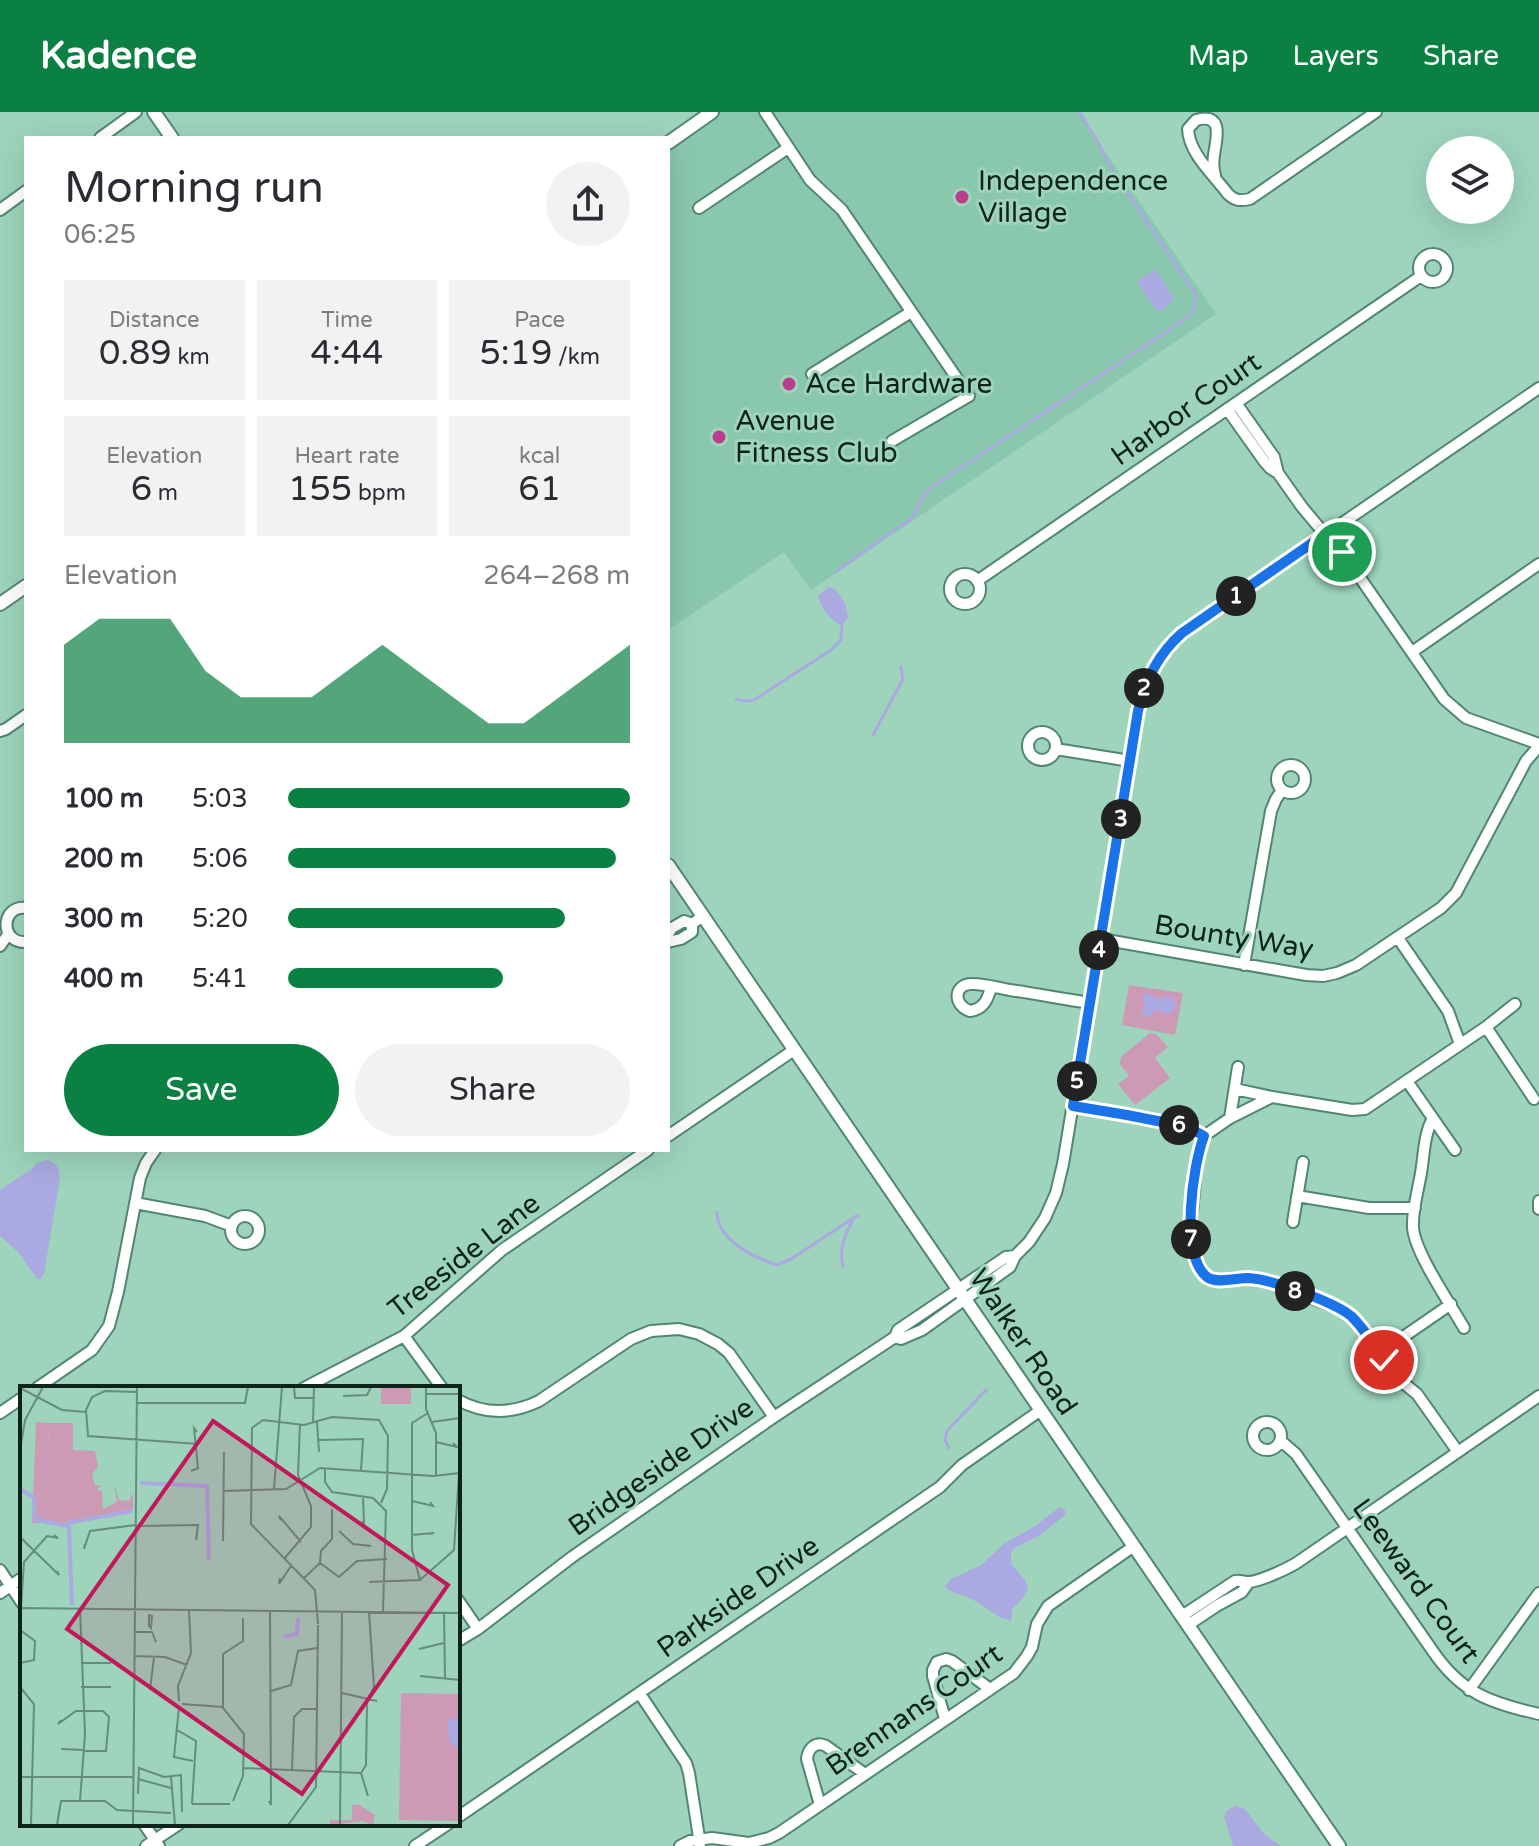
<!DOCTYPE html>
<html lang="en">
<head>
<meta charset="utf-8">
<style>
  body { margin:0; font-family:"Varela Round",sans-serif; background:#f2f2f3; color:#2b2b33; height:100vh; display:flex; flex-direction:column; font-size:30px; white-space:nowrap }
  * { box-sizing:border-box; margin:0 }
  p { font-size:26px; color:#7c7c81 }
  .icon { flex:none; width:44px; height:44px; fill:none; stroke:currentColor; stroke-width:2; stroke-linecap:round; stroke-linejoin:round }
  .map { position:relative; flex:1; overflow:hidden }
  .sheet { position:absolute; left:24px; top:24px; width:646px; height:1016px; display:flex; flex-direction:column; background:#fff; border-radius:0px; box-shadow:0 8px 32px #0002 }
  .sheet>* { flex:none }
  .buttons { position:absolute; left:1426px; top:24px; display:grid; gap:16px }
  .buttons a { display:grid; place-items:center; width:88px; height:88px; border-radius:50%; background:#fff; box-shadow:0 8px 32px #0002; font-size:40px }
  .pin { position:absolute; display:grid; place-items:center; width:68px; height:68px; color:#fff; margin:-34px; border:4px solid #fff; border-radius:50%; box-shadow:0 2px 8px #0007 }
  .km { position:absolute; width:40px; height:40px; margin:-20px; border-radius:50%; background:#222; color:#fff; font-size:22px; line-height:40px; text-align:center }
  .round { display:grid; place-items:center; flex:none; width:84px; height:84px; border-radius:42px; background:#f2f2f3 }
  .headline { display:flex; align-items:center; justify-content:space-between; height:136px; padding:0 40px }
  h1 { font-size:44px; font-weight:600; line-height:60px }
  .metrics { display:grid; grid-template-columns:repeat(3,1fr); gap:12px; height:136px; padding:8px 40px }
  .metrics div { display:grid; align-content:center; border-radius:0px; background:#f2f2f3; text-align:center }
  .metrics b { font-size:34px; font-weight:600 }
  .metrics small { font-size:22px; font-weight:400 }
  .metrics p { font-size:22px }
  .chart { height:224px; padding:16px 40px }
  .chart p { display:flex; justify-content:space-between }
  .chart svg { width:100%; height:144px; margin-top:8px; fill:#0b8043; opacity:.7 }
  .button { display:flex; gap:16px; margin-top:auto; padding:16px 40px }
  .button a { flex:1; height:92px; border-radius:48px; background:#0b8043; color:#fff; font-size:32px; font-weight:600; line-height:92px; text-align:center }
  .button a+a { background:#f2f2f3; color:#2b2b33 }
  ul { padding:0 40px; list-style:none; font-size:26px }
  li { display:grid; grid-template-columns:128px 96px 1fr; align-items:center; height:60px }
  li i { height:20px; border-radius:10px; background:#0b8043 }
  header { display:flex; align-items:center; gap:48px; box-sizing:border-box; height:112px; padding:0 40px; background:#0b8043; color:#fff }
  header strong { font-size:38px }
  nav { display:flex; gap:44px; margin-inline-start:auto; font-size:28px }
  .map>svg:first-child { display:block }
</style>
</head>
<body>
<header>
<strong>Kadence</strong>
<nav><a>Map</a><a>Layers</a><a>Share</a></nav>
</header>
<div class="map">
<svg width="1539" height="1734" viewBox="0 0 1539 1734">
  <rect width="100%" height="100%" fill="#9dd4bb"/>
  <path fill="#8ac8ad" d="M722 0H1078L1216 202 811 478 784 440 668 518V37Z"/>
  <path fill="#cd9ab5" d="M1129 873 1183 881 1175 923 1122 913Z
    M1150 921 1156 922 1168 935 1155 946 1170 966 1135 993 1118 972 1129 964 1120 952 1121 945Z"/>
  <path fill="#aaa9e1" d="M1155 157 1173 185C1171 193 1164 199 1156 198L1137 170Z
    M829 475C841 478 847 494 848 505L842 514C829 508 822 497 818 484Z
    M1147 880C1150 882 1152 884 1155 885 1164 890 1168 878 1176 891L1174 899 1168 902 1156 898 1149 905H1145L1141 900 1145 893 1142 886Z
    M46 1048C59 1050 60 1060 59 1071L44 1161 41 1167H37L18 1140 0 1124V1078L33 1056 36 1052Z
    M1060 1395 1065 1398V1403L1039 1424 1014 1436 1011 1442V1452L1025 1468 1028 1478 1022 1487 1012 1497 1011 1510 1005 1506H1001L972 1487 948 1478 945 1474 951 1467 981 1453 1004 1432 1035 1414Z
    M1236 1694 1245 1697 1264 1722 1281 1734H1233L1224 1705 1227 1698Z"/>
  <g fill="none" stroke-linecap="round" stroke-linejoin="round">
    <path stroke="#aaa9e1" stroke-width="3" d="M836 460 894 418 911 408 924 383 932 375 1187 206 1194 196 1196 183 1114 61 1095 25 1079 0
      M736 587 745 589 754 588 831 538 841 528 842 514
      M873 623 903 567 901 555
      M717 1100C717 1128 753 1145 777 1153L791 1147 858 1103
      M843 1154C838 1137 846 1121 854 1105
      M949 1336 945 1328 947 1319 986 1278"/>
    <g stroke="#518770" stroke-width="14">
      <path id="minor" d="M765 0 810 68 842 98 969 284 892 329
        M100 26 136 0
        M1215 63C1213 57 1213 50 1214 43 1216 28 1225 0 1196 8L1188 17C1189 42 1214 63 1228 82 1235 89 1240 89 1250 87L1376 0
        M699 96 788 36
        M0 98 26 79
        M1419 156a14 14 0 1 1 28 0a14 14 0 1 1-28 0Z
        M812 262 911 200
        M1236 291 1274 345 1278 361
        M1227 297 1264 349 1270 356 1278 361 1302 395 1354 457 1444 587 1466 606 1539 632
        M950 477a15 15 0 1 1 30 0a15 15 0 1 1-30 0Z
        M977 469 1421 164
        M1412 540 1539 452
        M0 619 6 617 26 603
        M1028 634a14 14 0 1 1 28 0a14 14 0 1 1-28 0Z
        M1056 637 1130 649
        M1277 667a14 14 0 1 1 28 0a14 14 0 1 1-28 0Z
        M26 796C0 793 0 832 26 830
        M668 822 672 816 684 809 692 812
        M1398 826 1448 899 1460 932
        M1101 827 1306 863 1323 864 1337 861 1356 853 1441 796 1456 781 1526 649 1539 634
        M668 830 681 827 692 820V812L703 804
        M0 834 7 824
        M1244 853 1271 699 1276 687 1282 678
        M991 875C988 887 984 897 970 899 952 893 954 871 973 872 985 872 998 876 1010 878 1037 882 1063 887 1090 891
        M1486 915 1534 987
        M1407 969 1455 1038
        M1235 977 1272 985
        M1073 994 1127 1003 1188 1015 1204 1024 1197 1046 1190 1123 1193 1141 1204 1162 1208 1167 1215 1168 1246 1166 1268 1169 1343 1198 1360 1213 1396 1265 1417 1282 1458 1340
        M1230 1006 1238 955
        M1433 1006C1424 1022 1424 1043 1421 1061 1418 1079 1412 1098 1413 1116 1415 1141 1451 1193 1464 1216
        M668 1024 794 938
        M1204 1024 1230 1006 1272 985 1352 998 1365 997 1486 915 1515 892
        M1297 1084 1369 1096H1415
        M1539 1089V1097
        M135 1091 205 1104 232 1114
        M231 1118a14 14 0 1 1 28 0a14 14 0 1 1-28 0Z
        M1293 1110 1303 1050
        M404 1224 442 1276
        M895 1225 901 1227 922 1218 1010 1155 1015 1144 1029 1130 1045 1106 1056 1081 1063 1052 1138 599C1146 563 1162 537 1191 515L1539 276
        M1380 1241 1451 1192
        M37 1276 92 1238 109 1214 118 1180 140 1066 146 1051 155 1038
        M304 1276 404 1224 502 1138 648 1038
        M458 1288C485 1303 512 1302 539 1289L631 1227 651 1219 679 1217 699 1222 718 1232 729 1241 774 1305
        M0 1301 22 1286
        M1253 1324a14 14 0 1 1 28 0a14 14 0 1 1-28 0Z
        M1281 1329 1296 1342 1432 1538C1461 1581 1490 1591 1539 1602
        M0 1458 22 1491
        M0 1481 22 1466
        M458 1488 478 1517
        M1182 1504 1235 1469C1240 1468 1244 1470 1248 1470 1259 1470 1289 1456 1298 1450L1539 1284
        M1188 1513 1218 1493 1242 1480 1249 1470
        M458 1529 478 1517 572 1445 774 1305 895 1225 898 1218 1006 1145 1015 1144
        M1469 1578 1539 1481
        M640 1582 686 1651 689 1661 700 1732
        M945 1607 933 1564V1558L937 1550 946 1547 952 1549 990 1577
        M820 1693 807 1647C808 1636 816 1629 826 1634L865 1662
        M458 1705 940 1375 962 1353 1041 1298
        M144 1712 159 1734
        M146 1734 179 1712
        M415 1734 448 1712
        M680 1734 690 1729 712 1726 749 1731 769 1726 779 1721 1014 1561 1027 1544 1032 1535 1037 1512 1048 1494 1134 1434"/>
    </g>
    <g stroke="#518770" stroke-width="16">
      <path id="tertiary" d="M154 0 172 26
        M668 31 712 0
        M0 492 26 474
        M668 753 1339 1734"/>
    </g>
    <use href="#minor" stroke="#fff" stroke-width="10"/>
    <use href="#tertiary" stroke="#fff" stroke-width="12"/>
  </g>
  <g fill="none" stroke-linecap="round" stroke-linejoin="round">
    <g stroke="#fff" stroke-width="16">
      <path id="route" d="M1342 440 1325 422 1182 521C1158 542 1145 568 1138 599L1073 994 1127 1003 1188 1015 1204 1024C1193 1053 1179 1143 1207 1165 1216 1172 1237 1166 1248 1166 1271 1167 1334 1190 1351 1204 1364 1216 1374 1233 1384 1248"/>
    </g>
    <use href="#route" stroke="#1a73e8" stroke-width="10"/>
  </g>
  <g fill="#ba3e8d" stroke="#9dd4bb" stroke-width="3">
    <circle cx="962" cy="85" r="8"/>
    <circle cx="789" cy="272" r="8"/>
    <circle cx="719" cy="325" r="8"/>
  </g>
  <g text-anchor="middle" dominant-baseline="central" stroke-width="6" stroke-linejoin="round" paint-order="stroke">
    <g font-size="28" fill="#0e241b" stroke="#9dd4bb" text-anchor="start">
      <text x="978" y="69">Independence<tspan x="978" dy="32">Village</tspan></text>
      <text x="805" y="272">Ace Hardware</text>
      <text x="735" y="309">Avenue<tspan x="735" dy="32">Fitness Club</tspan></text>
    </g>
    <g font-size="28" fill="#0e241b" stroke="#9dd4bb">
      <text transform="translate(1186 297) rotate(-35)">Harbor Court</text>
      <text transform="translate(1234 825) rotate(9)">Bounty Way</text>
      <text transform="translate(464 1144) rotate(-38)">Treeside Lane</text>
      <text transform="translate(1023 1230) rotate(56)">Walker Road</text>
      <text transform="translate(661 1355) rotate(-35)">Bridgeside Drive</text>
      <text transform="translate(1416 1469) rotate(54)">Leeward Court</text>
      <text transform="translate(738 1485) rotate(-35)">Parkside Drive</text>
      <text transform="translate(914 1598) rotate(-35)">Brennans Court</text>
    </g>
  </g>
  <g transform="translate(20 1274)">
    <rect width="440" height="440" fill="#9dd4bb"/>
    <path d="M29 37H53V64L75 65 78 81 72 88 75 99 82 100 77 103 82 106 83 123 97 116 94 97 99 114 109 115 113 107V124L51 137 26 136Z" fill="#cd9ab5"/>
    <path d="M16 36 29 37 26 137H12ZM338 418 355 429 353 439 343 435 310 439V434H332V419Z" fill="#cd9ab5"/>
    <path d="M361 1H391V18H361ZM381 307 440 308V435L379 434Z" fill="#cd9ab5"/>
    <path d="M23 79 51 80 50 132 21 131ZM386 313H409L408 330 397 329 395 336 411 338 409 350 384 348Z" fill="#cd9ab5"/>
    <path d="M427 333H440V363L429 356Z" fill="#aaa9e1"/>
    <path fill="none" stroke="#aaa9e1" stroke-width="4" d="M120 97 187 100 189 174M0 103 14 112 16 134 49 140 52 219M47 137 112 125M264 251 277 248 278 232"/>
    <path fill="none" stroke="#648e7b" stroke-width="2" d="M274 1 275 12H294M406 1V23L416 47V90M0 2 42 24 66 26M117 6 85 5 72 11 66 24 68 50 178 58M406 8H440M323 10 347 9 351 1M116 17H225L228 1M297 36 299 66M412 36 440 32M293 37 294 1M299 54 343 53 341 85M416 56 437 61 433 57M0 65 5 34 23 1M305 82V96L312 106 353 112 366 125 363 226M171 85 178 82 174 42 177 46M254 103 262 1M204 105 266 103 300 82 413 90 440 87M392 115 413 120 410 116M261 134 259 130 281 156M342 135 344 139 343 110M115 140 178 139 176 154M319 145 333 158 351 160M391 149 414 147 409 148M0 151 39 189 37 185M203 155 204 66M65 158 64 163 70 145 115 139M264 173 291 141V120L278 89 280 38M300 177 301 165 312 153V123M260 192 259 198 271 180M284 192 300 177 319 191 337 175 367 173M400 194 392 164V37L408 27M349 196 400 194 434 164 439 87M0 222 440 227M424 227 425 292M129 229 132 230 131 242 129 240ZM0 238 4 176 27 150 38 152 34 149M298 238 295 204 231 138 232 42 243 34 284 39 312 31 359 34 368 50 367 103 361 117M0 244 15 255 14 274 0 277M114 246H132L136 256M399 263 424 257M114 270 145 271 167 279M61 277H91H86M400 290 440 294M0 301 14 318 11 439M61 301H91H86M130 304 134 271M251 305 271 299 278 265 297 262M322 307 357 315M159 315 158 300 171 267 169 224M162 318 203 321M159 321 154 371 173 375M41 334 38 338 56 325H83L89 331 86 365 41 363M157 344 176 355 172 418M223 382 341 387M272 384 274 331 282 323H298M341 387 346 379 347 316 354 301 349 226M341 387 348 410M0 391H113M151 391 155 439M118 393 151 402M118 408 119 382 144 391 161 389 162 426M60 415 65 348 60 223M213 415 223 390 224 348 203 322V268L223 255V232M249 415 251 419 250 225M172 418H210M37 439 41 415H85L97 424 151 427M113 439 117 1M268 439 296 401 298 239M320 439 322 226"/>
    <path fill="#c2185b" fill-opacity="0.15" stroke="#c2185b" stroke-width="4" d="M193 35 428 199 282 408 47 243Z"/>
    <rect width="440" height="440" fill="none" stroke="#0e241b" stroke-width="4"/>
  </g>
</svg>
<div class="buttons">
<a><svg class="icon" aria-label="layers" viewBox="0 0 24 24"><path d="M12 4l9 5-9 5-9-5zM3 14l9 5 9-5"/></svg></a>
</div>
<div class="pin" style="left:1342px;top:440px;background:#1e9e55"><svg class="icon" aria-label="arrive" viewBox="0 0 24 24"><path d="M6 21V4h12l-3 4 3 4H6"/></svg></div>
<div class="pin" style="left:1384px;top:1248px;background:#d93025"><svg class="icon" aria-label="check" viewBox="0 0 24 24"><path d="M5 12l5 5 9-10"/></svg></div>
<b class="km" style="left:1236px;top:484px">1</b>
<b class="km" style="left:1144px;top:576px">2</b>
<b class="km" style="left:1121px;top:707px">3</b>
<b class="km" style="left:1099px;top:838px">4</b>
<b class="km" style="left:1077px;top:969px">5</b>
<b class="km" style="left:1179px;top:1013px">6</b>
<b class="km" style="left:1191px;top:1127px">7</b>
<b class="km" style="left:1295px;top:1179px">8</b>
<section class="sheet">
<div class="headline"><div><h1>Morning run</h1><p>06:25</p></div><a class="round"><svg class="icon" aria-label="share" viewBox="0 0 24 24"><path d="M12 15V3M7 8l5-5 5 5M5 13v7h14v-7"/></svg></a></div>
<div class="metrics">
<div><p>Distance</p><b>0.89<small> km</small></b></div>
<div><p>Time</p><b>4:44</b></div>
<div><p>Pace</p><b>5:19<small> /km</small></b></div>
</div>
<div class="metrics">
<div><p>Elevation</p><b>6<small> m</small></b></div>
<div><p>Heart rate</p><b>155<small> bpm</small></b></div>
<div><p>kcal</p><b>61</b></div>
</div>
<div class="chart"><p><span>Elevation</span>264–268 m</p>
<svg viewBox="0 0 160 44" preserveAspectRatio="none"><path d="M0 44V14L10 6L20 6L30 6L40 22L50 30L60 30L70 30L80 22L90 14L100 22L110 30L120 38L130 38L140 30L150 22L160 14V44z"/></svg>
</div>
<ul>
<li><b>100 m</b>5:03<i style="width:100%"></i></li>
<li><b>200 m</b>5:06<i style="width:96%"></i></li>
<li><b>300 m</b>5:20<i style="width:81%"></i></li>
<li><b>400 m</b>5:41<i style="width:63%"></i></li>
</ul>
<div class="button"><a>Save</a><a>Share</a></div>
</section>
</div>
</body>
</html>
